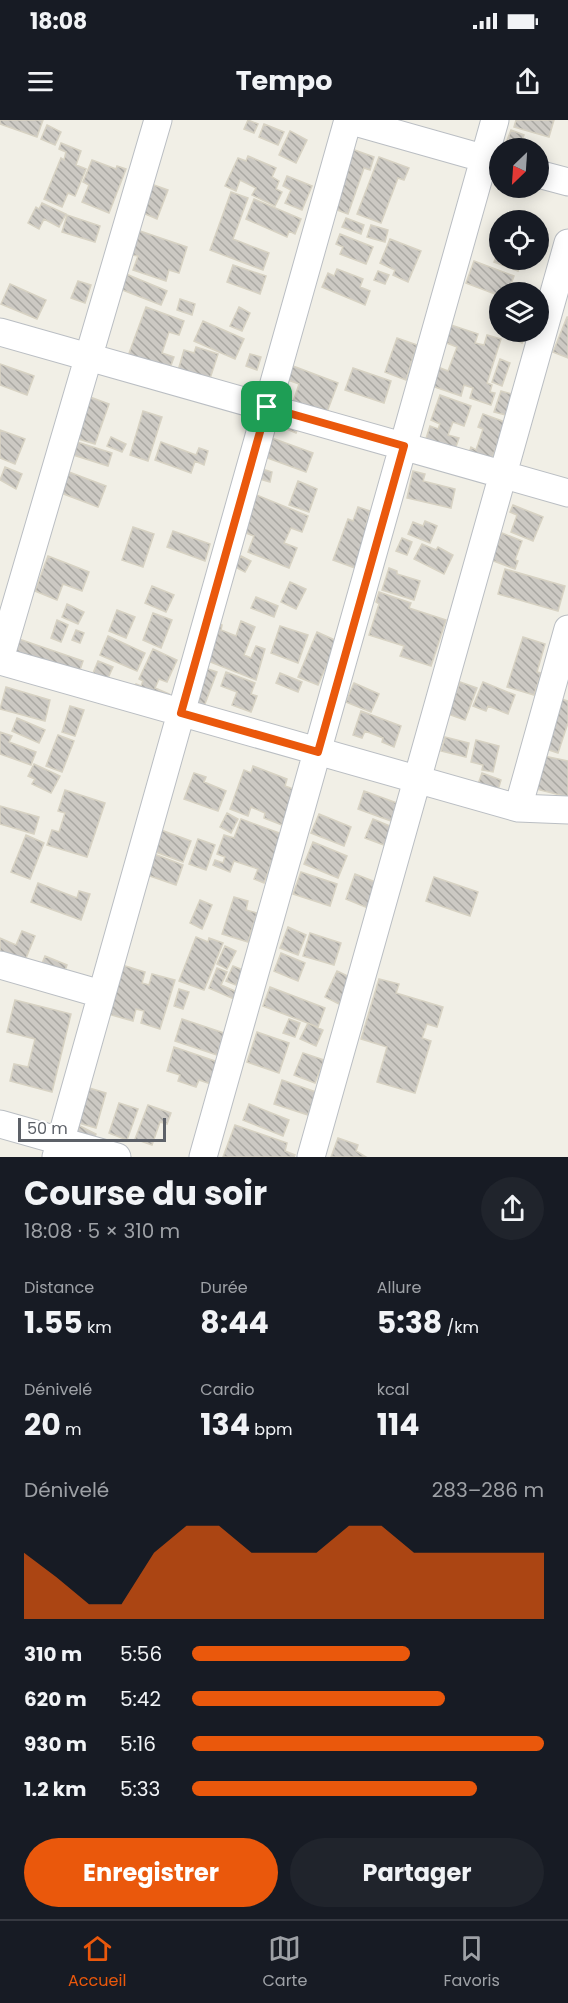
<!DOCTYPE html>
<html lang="fr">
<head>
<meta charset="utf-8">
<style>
  body { margin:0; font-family:Poppins,sans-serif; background:#20242c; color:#f1f3f6; height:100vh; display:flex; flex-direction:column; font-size:22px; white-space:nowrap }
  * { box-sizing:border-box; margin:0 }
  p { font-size:20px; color:#9ea1a6 }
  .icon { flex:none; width:33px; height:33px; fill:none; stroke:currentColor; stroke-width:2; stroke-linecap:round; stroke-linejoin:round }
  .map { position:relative; height:1037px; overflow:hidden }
  .sheet { display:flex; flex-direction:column; background:#171b24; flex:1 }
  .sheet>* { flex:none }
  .needle { width:39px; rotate:205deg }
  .controls { position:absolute; left:489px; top:18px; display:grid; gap:12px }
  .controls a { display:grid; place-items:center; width:60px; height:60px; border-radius:50%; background:#171b24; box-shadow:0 3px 15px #0003; font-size:30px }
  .scale { position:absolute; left:18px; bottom:15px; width:148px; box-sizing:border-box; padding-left:6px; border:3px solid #5d6168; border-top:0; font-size:16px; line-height:21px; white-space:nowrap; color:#5d6168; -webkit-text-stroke:4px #fff; paint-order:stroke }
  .pin { position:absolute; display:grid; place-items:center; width:51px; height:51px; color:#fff; margin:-26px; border-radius:12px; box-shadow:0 3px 9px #0006 }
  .round { display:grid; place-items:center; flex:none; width:63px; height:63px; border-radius:32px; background:#20242c }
  .summary { display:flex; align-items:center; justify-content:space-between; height:102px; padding:0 24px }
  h1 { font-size:33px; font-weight:700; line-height:45px }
  .figures { display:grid; grid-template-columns:repeat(3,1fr); gap:9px; height:102px; padding:6px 24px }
  .figures div { display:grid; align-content:center }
  .figures b { font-size:30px; font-weight:700 }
  .figures small { font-size:16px; font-weight:400 }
  .figures p { font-size:16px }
  .chart { height:168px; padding:12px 24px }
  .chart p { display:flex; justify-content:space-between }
  .chart svg { width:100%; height:108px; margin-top:6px; fill:#ea580c; opacity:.7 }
  .primary-button { display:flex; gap:12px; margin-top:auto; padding:12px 24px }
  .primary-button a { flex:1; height:69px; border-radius:36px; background:#ea580c; color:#fff; font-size:24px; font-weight:700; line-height:69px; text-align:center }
  .primary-button a+a { background:#20242c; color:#f1f3f6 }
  ul { padding:0 24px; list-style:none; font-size:20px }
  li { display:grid; grid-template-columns:96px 72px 1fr; align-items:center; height:45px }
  li i { height:15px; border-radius:8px; background:#ea580c }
  .status { display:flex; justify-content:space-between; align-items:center; height:42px; padding:0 30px; background:#171b24; direction:ltr }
  .status svg { height:16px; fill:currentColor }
  header { display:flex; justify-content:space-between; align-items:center; height:78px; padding:0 24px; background:#171b24; font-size:27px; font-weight:700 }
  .tabs { display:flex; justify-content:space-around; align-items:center; height:84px; border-top:2px solid #363941; background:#171b24; font-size:16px; color:#9ea1a6 }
  .tabs a { display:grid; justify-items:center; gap:3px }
  .tabs .selected { color:#ea580c }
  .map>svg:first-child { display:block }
</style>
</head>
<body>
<div class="status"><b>18:08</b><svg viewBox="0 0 49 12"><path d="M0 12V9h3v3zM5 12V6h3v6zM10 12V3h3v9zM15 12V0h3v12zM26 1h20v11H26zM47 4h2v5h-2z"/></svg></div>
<header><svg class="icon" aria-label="menu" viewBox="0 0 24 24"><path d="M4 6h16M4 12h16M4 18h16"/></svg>Tempo<svg class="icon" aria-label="share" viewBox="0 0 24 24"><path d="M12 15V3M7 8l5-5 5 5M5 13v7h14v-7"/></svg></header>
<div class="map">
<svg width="568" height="1037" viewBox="0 0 568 1037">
  <defs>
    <pattern id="building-back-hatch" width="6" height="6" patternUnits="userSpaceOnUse" patternTransform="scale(1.5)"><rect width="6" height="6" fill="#ccc9c3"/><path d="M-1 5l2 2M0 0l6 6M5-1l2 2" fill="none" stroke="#a9a7a2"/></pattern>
  </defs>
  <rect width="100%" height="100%" fill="#f1efe6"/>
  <path fill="url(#building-back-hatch)" stroke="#d7d2c3" stroke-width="1.5" d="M0 0H43L37 17 0 4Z
    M248 0 258 4 254 13 244 9Z
    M516 0H554L549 17 514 7Z
    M264 4 284 12 278 25 259 17Z
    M47 5 61 12 55 25 41 19Z
    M511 10 524 15 519 28H504Z
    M290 11 307 20 296 43 279 35Z
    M61 23 81 31 76 45 86 49 75 76 68 73 62 87 44 79 61 38 64 40 66 32 59 29Z
    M349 28 374 37 370 50 364 48 348 94 329 87Z
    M248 36 276 48 272 57 279 61 276 69 282 72 275 86 252 75 256 68 240 60 236 71 225 66 238 38 246 41Z
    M379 37 409 48 404 60 398 58 381 103 357 94Z
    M92 40 116 49 117 46 126 49 109 93 82 82 89 65 83 62Z
    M287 56 312 66 302 90 285 83 291 70 283 66Z
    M151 64 168 70 157 99 141 92Z
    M231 72 248 78 233 119 269 133 263 150 210 130Z
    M254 79 301 99 295 114 289 111 287 117 246 99Z
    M42 83 66 94 59 107 44 99 39 109 28 103 36 87 39 89Z
    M67 95 100 106 95 122 62 112Z
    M346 98 364 105 361 114 342 107Z
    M371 105 388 110 385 122 367 117Z
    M140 111 187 127 179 153 169 150 166 161 133 150 138 136 132 135Z
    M340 114 373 127 366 144 340 134 343 127 336 124Z
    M390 119 421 131 408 162 393 155 395 150 380 143Z
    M500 128V140H522L518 151 494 142Z
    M474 141 514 156 508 172H500V176L466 163Z
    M233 145 266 156 260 174 227 162Z
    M337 149 363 159 360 167 370 171 365 185 322 167 328 153 334 156Z
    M378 151 389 155 385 164 374 160Z
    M126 154 167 171 161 185 120 169Z
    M78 161 91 165 85 183 71 178Z
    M10 164 46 180 37 199 1 184Z
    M180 179 195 184 192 195 177 190Z
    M146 187 184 201 179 215 169 212 162 233 174 237 169 251 128 236Z
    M239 187 250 193 242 211 230 206Z
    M567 197H568V238L553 232Z
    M203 201 244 219 235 239 194 221Z
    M451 205 478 214 475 223 484 225 487 215 501 219 487 263 492 265 490 272 495 273 491 285 470 278 473 268 464 265 461 276 432 266 438 247 448 251 457 227 444 222Z
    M504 212H527L522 223 503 214Z
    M397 218 417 225 406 260 385 252Z
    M196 227 218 234 206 271 175 261 184 230 194 233Z
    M250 234 261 237 257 250 246 246Z
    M500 239 510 243 502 266 492 262Z
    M0 244 34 256 27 275 0 265Z
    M293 246 338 263 319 313 298 308 296 313 282 307 286 298 280 277 293 282 299 264 288 260Z
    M353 248 391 261 384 283 345 270Z
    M501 271 512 274 506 295 494 292Z
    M440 275 471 286 464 306 453 302 448 315 459 318 451 341 422 331 430 306 438 309 440 304 431 300Z
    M90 277 109 284 95 324 75 318Z
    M143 291 162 297 148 341 130 335Z
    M483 294 505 302 490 344 468 336 471 327 476 330 483 309 478 307Z
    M0 310 25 319 15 344 0 338Z
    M111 317 126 324 122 332 107 326Z
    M269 317 313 333 306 352 262 336Z
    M77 322 112 333 108 346 73 335Z
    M161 322 196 335 199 328 208 331 204 345 195 341 191 353 155 340Z
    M5 347 22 354 16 369 0 360Z
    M259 348 272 352 270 362 256 358Z
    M413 351 425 354 423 361 455 369 451 388 407 378Z
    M69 352 106 366 98 387 61 373Z
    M298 361 317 369 309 392 289 385Z
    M254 374 308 396 302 412 291 408 284 423 297 428 289 448 248 432 254 416 243 412Z
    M513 385 543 397 533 421 511 412 517 395 510 392Z
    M358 387 370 391 366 405 370 406 355 448 333 440 348 399 353 401Z
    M425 401 437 406 430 423 408 414 413 402 423 406Z
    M133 407 154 414 143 447 122 440Z
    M173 411 210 424 205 441 167 427Z
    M502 413 522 421 515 440 518 441 515 449 491 440Z
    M402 418 412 422 407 435 396 431Z
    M422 424 436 430 438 427 453 435 444 454 414 439Z
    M48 436 89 452 82 471 63 464 57 480 35 471Z
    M241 436 251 441 245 452 235 447Z
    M389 448 397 451V454L420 461 414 480 382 470Z
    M505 449 565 466 558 491 498 474Z
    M290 462 306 469 296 489 281 482Z
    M152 466 174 475 166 492 145 483Z
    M379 472 411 483 409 488 446 500 431 546 400 536 404 526 369 515 379 484 376 482Z
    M256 477 278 486 274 497 251 488Z
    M67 484 84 492 78 504 62 497Z
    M117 490 135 497 126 518 109 511Z
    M153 493 172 500 161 528 143 520Z
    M57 500 68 505 61 522 51 518Z
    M241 501 255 507 244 535 251 538 256 526 265 529 256 560 203 539 217 503 222 505 221 510 236 516Z
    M280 506 308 515 298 543 271 533Z
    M76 510 84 513 80 523 72 520Z
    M317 512 337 521 318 565 298 557Z
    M108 516 145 533 137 551 100 535Z
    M523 517 545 524 537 552 541 553 534 575 507 567Z
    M16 518 83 541 76 562 12 533Z
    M153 529 177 540 167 562 159 559 155 568 169 574 161 592 132 573 136 564 141 566 143 561 139 559Z
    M98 541 113 547 108 558 89 563Z
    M205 548 217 552 200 597 188 592Z
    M226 552 255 563 251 574 257 576 251 592 232 585 237 572 221 566Z
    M280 553 302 562 298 572 276 563Z
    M460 562 477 568 465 600 448 594Z
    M483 562 515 575 508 594 488 586 486 591 473 586Z
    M354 563 379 574 371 592 346 582Z
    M6 567 50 580 45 601 0 589Z
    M551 576 568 581V603L558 633 534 625Z
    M70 586 84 590 75 616 62 612Z
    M361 591 401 606 394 627 382 622 383 618 365 611 362 618 353 615Z
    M17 598 45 610 39 623 12 611Z
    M0 612 12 616 9 622 36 632 31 645 0 634Z
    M58 615 74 621 62 652 46 646Z
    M445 617 469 623 466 637 441 631Z
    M476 620 499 626 493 652 482 650 483 645 471 642Z
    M544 636 568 641V677L536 669Z
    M34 644 60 656 51 673 32 664 35 659 28 656Z
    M253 646 287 659 285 666 296 670 282 705 264 698 265 693 251 687 248 696 230 689 244 650 251 653Z
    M194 653 206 657 204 662 226 671 218 691 184 679Z
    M482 653 501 660 496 677 476 670Z
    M65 670 105 683 87 737 47 725 52 710 59 712 65 693 58 691Z
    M364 671 397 683 391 701 358 689Z
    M0 686 39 697 34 714 0 704Z
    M227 693 238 699 231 713 220 707Z
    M319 694 351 707 344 726 311 713Z
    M241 699 282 714 264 763 254 759 258 749 234 741 230 752 213 745 215 740 223 743 225 737 217 734 224 715 234 718Z
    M373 699 392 707 384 725 365 718Z
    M161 710 191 721 183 742 153 731Z
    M26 715 44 723 30 759 11 752Z
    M198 719 215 725 206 750 189 744Z
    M313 722 347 736 338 758 304 744Z
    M154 734 183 745 176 765 147 755Z
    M301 752 337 764 330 786 293 774Z
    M355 754 378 763 368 788 346 779Z
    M434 757 478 772 470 796 426 781Z
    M38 763 77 778 79 771 90 774 81 800 31 782Z
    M234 777 248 781 246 790 257 793 248 822 222 814Z
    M200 780 212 785 202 809 190 803Z
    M288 807 306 815 298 835 280 828Z
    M22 811 35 816 20 853 0 845V818L16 825Z
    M310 813 341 823 334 845 303 836Z
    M196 817 208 822 209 818 223 823 204 870 179 861Z
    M225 826 236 831 227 849 217 844Z
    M281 833 305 843 298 861 274 851Z
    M45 836 67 845 60 865 37 856Z
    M122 845 145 852 142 863 149 865 152 854 175 860 160 909 141 903 144 891 136 889 133 901 108 894Z
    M233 846 243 850 236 865 226 861Z
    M217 848 227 852 221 865 237 872 234 879 209 868Z
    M337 851 352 858 339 884 325 877Z
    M379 859 399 864 396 873 443 887 437 907 427 904 422 918 431 921 415 973 377 962 387 927 361 919Z
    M270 867 325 888 318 907 263 886Z
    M179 869 189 872 183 889 174 886Z
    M15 880 71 894 52 972 10 961 14 944 28 947 35 919 7 912Z
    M182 899 224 913 217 935 175 921Z
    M289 899 300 903 295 917 283 913Z
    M308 903 323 910 316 926 300 919Z
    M257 912 289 923 279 953 247 942Z
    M174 927 218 942 211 964 199 960 196 967 178 961 180 955 167 951Z
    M303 933 324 940 315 963 294 955Z
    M282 960 316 972 308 995 274 984Z
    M86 967 106 973 96 1008 75 1002Z
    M119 983 138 989 127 1020 109 1013Z
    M249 984 289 1000 283 1016 243 1000Z
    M148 985 171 993 167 1004 160 1002 152 1025 135 1019Z
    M76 1004 96 1014 89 1030 68 1021Z
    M235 1005 287 1023 285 1031 295 1035 294 1037H223Z
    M338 1018 358 1025 356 1031 366 1037H331Z"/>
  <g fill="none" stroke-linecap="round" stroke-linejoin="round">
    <g stroke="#babec3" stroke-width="29">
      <path id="minor" d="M348 0 500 43
        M538 54 568 62
        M0 212 568 373
        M0 539 158 0
        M0 541 518 688 568 690
        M518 688 568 509
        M0 845 101 874
        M0 1004 117 1037
        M56 1037 348 0
        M203 1037 495 0
        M311 1037 568 123"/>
    </g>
    <use href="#minor" stroke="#fff" stroke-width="27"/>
  </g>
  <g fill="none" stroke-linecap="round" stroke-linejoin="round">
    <g stroke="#fff" stroke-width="12">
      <path id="route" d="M267 287 404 326 318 632 181 593Z"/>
    </g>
    <use href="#route" stroke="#ea580c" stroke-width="8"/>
  </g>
</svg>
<div class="controls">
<a><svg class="needle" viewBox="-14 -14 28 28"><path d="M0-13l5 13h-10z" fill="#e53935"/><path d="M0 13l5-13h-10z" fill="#9ea1a6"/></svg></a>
<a><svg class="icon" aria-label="locate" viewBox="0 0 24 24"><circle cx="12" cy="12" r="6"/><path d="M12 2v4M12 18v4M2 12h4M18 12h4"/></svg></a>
<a><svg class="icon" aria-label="layers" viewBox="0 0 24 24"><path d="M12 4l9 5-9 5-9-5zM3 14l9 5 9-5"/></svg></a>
</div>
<div class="scale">50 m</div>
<div class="pin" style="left:267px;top:287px;background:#1e9e55"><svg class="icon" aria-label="arrive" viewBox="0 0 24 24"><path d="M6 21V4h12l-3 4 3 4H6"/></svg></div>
</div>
<section class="sheet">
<div class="summary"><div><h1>Course du soir</h1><p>18:08 · 5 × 310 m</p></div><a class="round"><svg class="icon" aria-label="share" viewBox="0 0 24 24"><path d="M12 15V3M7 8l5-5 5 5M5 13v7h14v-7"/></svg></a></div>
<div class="figures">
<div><p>Distance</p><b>1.55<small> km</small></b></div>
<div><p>Durée</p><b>8:44</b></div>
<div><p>Allure</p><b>5:38<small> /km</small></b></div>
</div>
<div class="figures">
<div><p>Dénivelé</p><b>20<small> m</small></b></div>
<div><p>Cardio</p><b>134<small> bpm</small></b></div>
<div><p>kcal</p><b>114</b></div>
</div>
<div class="chart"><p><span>Dénivelé</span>283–286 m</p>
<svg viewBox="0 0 160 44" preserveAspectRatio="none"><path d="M0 44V17L10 27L20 38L30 38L40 17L50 6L60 6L70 17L80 17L90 17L100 6L110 6L120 17L130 17L140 17L150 17L160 17V44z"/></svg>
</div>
<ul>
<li><b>310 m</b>5:56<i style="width:62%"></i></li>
<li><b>620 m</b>5:42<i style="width:72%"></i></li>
<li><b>930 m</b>5:16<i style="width:100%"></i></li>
<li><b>1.2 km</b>5:33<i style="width:81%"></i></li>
</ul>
<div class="primary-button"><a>Enregistrer</a><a>Partager</a></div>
</section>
<nav class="tabs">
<a class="selected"><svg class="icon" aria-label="home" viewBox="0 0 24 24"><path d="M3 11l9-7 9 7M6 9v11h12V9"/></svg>Accueil</a>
<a><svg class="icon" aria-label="map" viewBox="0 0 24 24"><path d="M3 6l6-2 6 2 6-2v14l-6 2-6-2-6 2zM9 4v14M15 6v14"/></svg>Carte</a>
<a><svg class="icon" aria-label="saved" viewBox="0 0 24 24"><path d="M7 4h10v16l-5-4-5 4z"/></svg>Favoris</a>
</nav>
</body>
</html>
